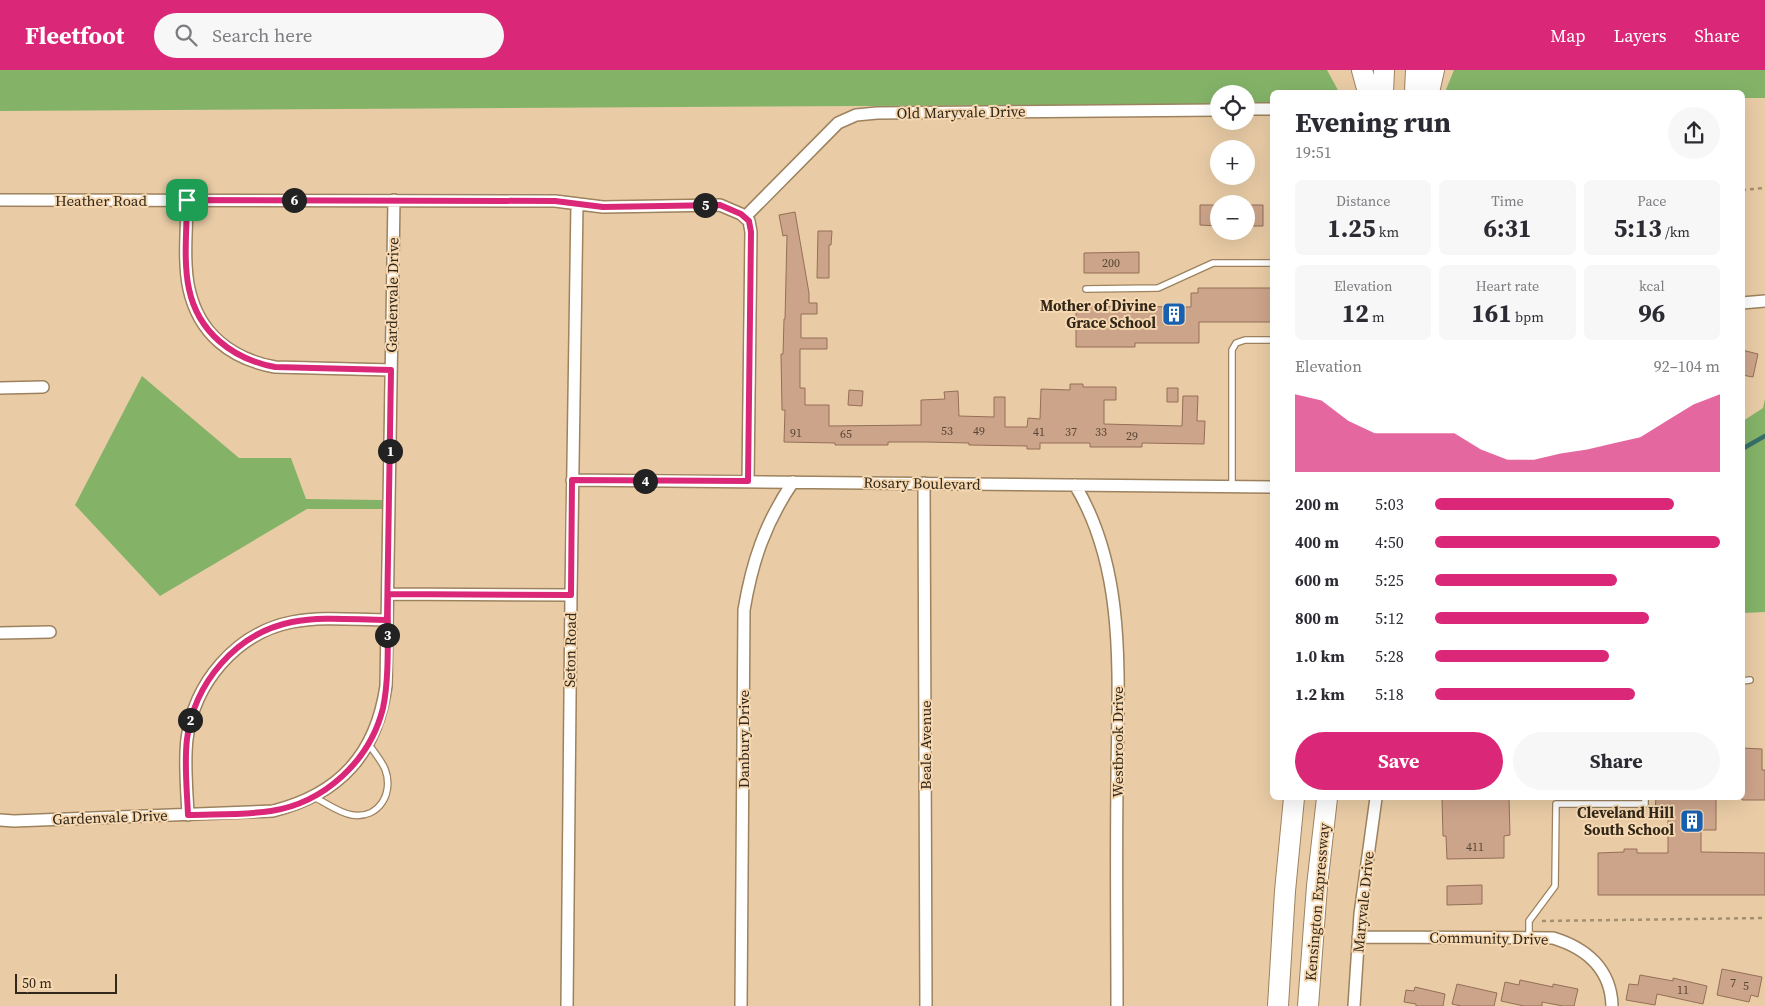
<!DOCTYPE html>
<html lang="en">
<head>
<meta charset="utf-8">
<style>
  body { margin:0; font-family:"Source Serif 4",serif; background:#f7f7f7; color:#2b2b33; height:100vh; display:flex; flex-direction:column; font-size:19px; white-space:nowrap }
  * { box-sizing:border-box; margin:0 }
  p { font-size:16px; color:#7c7c81 }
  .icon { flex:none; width:28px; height:28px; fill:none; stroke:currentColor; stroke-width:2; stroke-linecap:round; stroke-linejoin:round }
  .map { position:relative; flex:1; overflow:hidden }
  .sheet { position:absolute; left:1270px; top:20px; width:475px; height:710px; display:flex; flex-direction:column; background:#fff; border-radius:8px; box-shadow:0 5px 20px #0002 }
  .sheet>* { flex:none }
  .tools { position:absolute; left:1210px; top:15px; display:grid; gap:10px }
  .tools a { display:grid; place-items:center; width:45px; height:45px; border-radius:50%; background:#fff; box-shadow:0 5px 20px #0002; font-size:25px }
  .scale { position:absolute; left:15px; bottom:12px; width:102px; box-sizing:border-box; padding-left:5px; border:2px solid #322718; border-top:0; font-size:14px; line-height:18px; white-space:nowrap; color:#322718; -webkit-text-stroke:4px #f6d9b3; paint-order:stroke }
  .pin { position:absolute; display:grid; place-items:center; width:42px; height:42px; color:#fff; margin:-21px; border-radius:10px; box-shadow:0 2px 8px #0006 }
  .km { position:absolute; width:25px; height:25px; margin:-12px; border-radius:50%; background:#222; color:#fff; font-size:14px; line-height:25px; text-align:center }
  .round { display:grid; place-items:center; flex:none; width:52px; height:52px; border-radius:26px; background:#f7f7f7 }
  .overview { display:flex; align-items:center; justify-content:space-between; height:85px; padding:0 25px }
  h1 { font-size:28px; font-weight:700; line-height:38px }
  .figures { display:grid; grid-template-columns:repeat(3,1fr); gap:8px; height:85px; padding:5px 25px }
  .figures div { display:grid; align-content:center; border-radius:8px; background:#f7f7f7; text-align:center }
  .figures b { font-size:25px; font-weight:700 }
  .figures small { font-size:14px; font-weight:400 }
  .figures p { font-size:14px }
  .chart { height:140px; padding:10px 25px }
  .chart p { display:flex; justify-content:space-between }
  .chart svg { width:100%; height:90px; margin-top:5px; fill:#db2777; opacity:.7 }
  .primary-button { display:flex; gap:10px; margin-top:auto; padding:10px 25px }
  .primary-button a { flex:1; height:58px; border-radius:30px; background:#db2777; color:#fff; font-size:20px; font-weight:700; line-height:58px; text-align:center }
  .primary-button a+a { background:#f7f7f7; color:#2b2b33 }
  ul { padding:0 25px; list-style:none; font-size:16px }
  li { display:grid; grid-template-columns:80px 60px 1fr; align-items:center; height:38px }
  li i { height:12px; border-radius:6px; background:#db2777 }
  header { display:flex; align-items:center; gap:30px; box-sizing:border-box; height:70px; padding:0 25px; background:#db2777; color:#fff }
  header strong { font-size:24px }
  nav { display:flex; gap:28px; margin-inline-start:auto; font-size:18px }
  .search { width:350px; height:45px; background:#f7f7f7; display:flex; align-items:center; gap:12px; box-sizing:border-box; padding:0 18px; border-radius:28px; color:#7c7c81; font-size:19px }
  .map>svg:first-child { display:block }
</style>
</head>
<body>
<header>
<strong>Fleetfoot</strong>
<div class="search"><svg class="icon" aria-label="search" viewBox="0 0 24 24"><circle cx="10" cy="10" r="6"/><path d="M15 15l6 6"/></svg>Search here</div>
<nav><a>Map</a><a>Layers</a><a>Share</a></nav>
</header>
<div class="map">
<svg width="1765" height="936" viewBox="0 0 1765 936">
  <rect width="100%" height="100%" fill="#e9cca6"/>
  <path fill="#84b368" d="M0 0H1327L1339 22H1272V34H1246V24H1219V34L0 41Z
    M1454 0H1765V28H1743L1742 22H1445Z
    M142 306 239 388H291L306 429 382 430 383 439H307L160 526 75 435Z
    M1765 329V542L1743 543V351L1763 338Z"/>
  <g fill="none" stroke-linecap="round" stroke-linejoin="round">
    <path stroke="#366f6a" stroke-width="4.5" d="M1742 379 1765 366"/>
  </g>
  <path fill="#cca48a" stroke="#946f56" d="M1200 135H1219V156L1200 155Z
    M1246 135H1263V156H1246Z
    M795 142 809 223V233H817V244H801V268H827V279H800V318H805V335H829V356L921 355V330L945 329 944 322 958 321 959 346 994 347V327H1005V357H1027L1028 348 1040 349 1041 319 1070 320V314H1083V317H1116V330H1104V354L1182 356 1183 326H1198L1197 351H1205L1204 374 1142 373V377H1090V373H1040V379H1027V376L969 375V373L926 372H888V375H835V373L784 372 785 340H782L781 284H783L784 249H785L787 165 783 166 779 145Z
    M818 161H832L831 175H829V208H817Z
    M1139 182V203H1084V183Z
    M1198 218H1272V252H1199V273H1135V277H1076V236L1191 237V223H1198Z
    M1742 280 1758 284 1753 307 1742 305Z
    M1167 318H1178V332H1167Z
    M849 320 863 321 862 336 848 335Z
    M1742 678 1762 679V700H1765V730H1742Z
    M1442 728H1509L1510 765 1504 766V788L1447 789 1446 766H1443Z
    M1656 728H1716V760H1701V782L1765 783V825H1598V783L1624 782V779H1637V783H1668V741H1655Z
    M1482 815V834L1447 835V816Z
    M1722 899 1762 907 1758 927 1751 925 1749 932 1717 925Z
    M1640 905 1673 911V908L1707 916 1703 934 1657 924 1655 935 1626 930 1629 914 1638 915Z
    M1520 910 1553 917V914L1578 919 1574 936H1563L1542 932V936H1524L1501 931 1505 912 1519 915Z
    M1457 914 1497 923 1494 936H1461L1452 934Z
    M1415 917 1445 924 1443 936H1416V934L1404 932 1406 920 1414 921Z"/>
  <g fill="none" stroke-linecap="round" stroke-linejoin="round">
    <g stroke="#9c825e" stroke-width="8">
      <path id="service" d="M1086 219 1158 218 1213 193H1272
        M1232 417V280L1236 273 1245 270H1272
        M1742 611 1750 610
        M314 727C326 733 339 743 352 745 380 749 394 722 385 699 381 690 374 682 368 673
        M1529 867V851L1555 816 1556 734H1645V728"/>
    </g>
    <g stroke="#9c825e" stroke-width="14">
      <path id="minor" d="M1246 39H1272
        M0 130 555 131 603 137 720 135 741 144 749 151 751 162 748 411
        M187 130C187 157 183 192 189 219 199 264 231 289 275 297L391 300
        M745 147 838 53 856 45 877 43 1219 40
        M1742 233 1765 231
        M0 318 43 317
        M572 410 1272 417
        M924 413 926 936
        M1075 415C1129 504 1117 616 1117 716 1116 789 1117 863 1117 936
        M388 524 571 525
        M0 563 50 562
        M188 745C187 720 184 693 187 669 194 613 236 563 292 552 323 546 356 550 387 550
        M0 750 14 751 273 741C340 724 376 684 386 616L394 130
        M1358 867 1553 868C1586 878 1611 899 1612 936
        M567 936 571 525 577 134
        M741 936 744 540C752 492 765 453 793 412
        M1354 936 1360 844 1376 728"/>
    </g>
    <g stroke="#9c825e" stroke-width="22">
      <path id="motorway" d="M1362 0 1368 22
        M1383 22 1384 0
        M1415 22 1416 0
        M1429 22 1434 0
        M1278 936 1285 821 1294 728
        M1308 936 1317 816 1327 728"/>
    </g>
    <path stroke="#a58f71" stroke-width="2.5" stroke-dasharray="4 4" stroke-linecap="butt" d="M1742 120 1765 118
      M1542 851 1765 848"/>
    <use href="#service" stroke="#fff" stroke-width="5.5"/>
    <use href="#minor" stroke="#fff" stroke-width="11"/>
    <use href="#motorway" stroke="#fff" stroke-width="20"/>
  </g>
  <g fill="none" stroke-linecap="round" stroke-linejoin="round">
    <g stroke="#fff" stroke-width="10">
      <path id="route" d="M187 130C187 157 183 192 189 219 198 262 232 289 275 297L391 300 387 550C356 550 323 546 292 552 236 563 194 613 187 669 184 693 187 720 188 745 215 744 244 745 271 741 324 733 370 691 383 638 390 606 387 559 388 524L571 525 572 410 748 411 751 162 749 151 741 144 720 135 603 137 555 131 187 130"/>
    </g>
    <use href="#route" stroke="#db2777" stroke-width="6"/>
  </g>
  <defs>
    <g id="building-square" transform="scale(1.25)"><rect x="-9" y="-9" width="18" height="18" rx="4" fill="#1861b0" stroke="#f6d9b3"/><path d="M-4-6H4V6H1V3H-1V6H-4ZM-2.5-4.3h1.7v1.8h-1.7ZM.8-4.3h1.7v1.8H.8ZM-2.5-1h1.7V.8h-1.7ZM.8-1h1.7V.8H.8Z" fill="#fff"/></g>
  </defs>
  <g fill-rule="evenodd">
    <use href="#building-square" x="1174" y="244"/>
    <use href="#building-square" x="1692" y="751"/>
  </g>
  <g text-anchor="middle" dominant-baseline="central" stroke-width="4" stroke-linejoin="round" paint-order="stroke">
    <g font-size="12" fill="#584634">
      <text x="1111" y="193">200</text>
      <text x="947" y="361">53</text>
      <text x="979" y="361">49</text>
      <text x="1039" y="362">41</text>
      <text x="1071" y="362">37</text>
      <text x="1101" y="362">33</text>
      <text x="796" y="363">91</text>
      <text x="846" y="364">65</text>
      <text x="1132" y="366">29</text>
      <text x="1475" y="777">411</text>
      <text x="1733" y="913">7</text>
      <text x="1746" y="916">5</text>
      <text x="1683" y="920">11</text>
    </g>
    <g font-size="15" fill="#322718" stroke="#f6d9b3">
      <text transform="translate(961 42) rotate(-1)">Old Maryvale Drive</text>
      <text x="101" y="130">Heather Road</text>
      <text transform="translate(392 225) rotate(-89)">Gardenvale Drive</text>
      <text transform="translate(922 413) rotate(1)">Rosary Boulevard</text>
      <text transform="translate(570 580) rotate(-89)">Seton Road</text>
      <text transform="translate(743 669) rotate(-90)">Danbury Drive</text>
      <text transform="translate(1117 672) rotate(-90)">Westbrook Drive</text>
      <text transform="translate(925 675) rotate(-90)">Beale Avenue</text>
      <text transform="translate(110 747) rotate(-2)">Gardenvale Drive</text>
      <text transform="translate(1317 832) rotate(-85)">Kensington Expressway</text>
      <text transform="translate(1363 832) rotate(-84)">Maryvale Drive</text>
      <text transform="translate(1489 868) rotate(1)">Community Drive</text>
    </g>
    <g font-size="15" font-weight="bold" fill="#322718" stroke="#f6d9b3" text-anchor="end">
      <text x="1156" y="235">Mother of Divine<tspan x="1156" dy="17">Grace School</tspan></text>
      <text x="1674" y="742">Cleveland Hill<tspan x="1674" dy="17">South School</tspan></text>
    </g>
  </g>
</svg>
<div class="tools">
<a><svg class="icon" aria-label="locate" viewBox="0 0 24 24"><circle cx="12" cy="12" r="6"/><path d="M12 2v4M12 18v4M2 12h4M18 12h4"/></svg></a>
<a>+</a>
<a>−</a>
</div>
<div class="scale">50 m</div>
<div class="pin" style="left:187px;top:130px;background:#1e9e55"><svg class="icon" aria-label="arrive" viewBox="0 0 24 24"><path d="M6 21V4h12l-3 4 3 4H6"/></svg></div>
<b class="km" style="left:390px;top:381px">1</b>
<b class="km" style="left:190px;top:650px">2</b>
<b class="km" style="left:387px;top:565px">3</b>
<b class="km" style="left:645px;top:411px">4</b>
<b class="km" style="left:705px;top:135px">5</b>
<b class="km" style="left:294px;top:130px">6</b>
<section class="sheet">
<div class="overview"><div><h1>Evening run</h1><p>19:51</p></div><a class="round"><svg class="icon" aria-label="share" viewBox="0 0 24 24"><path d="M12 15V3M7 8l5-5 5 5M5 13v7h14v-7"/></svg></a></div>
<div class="figures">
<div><p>Distance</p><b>1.25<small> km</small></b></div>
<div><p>Time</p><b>6:31</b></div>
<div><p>Pace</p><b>5:13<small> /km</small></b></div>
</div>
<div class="figures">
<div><p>Elevation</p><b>12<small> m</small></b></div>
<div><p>Heart rate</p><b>161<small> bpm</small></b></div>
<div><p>kcal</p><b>96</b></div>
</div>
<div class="chart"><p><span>Elevation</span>92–104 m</p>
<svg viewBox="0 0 160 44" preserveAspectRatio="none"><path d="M0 44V6L10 9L20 19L30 25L40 25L50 25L60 25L70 33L80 38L90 38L100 35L110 33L120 30L130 27L140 19L150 11L160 6V44z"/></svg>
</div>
<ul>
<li><b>200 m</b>5:03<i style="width:84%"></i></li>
<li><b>400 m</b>4:50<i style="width:100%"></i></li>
<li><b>600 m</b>5:25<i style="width:64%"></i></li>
<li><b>800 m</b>5:12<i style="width:75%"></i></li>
<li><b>1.0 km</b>5:28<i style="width:61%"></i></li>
<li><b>1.2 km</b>5:18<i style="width:70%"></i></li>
</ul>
<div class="primary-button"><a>Save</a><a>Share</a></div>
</section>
</div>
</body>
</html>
